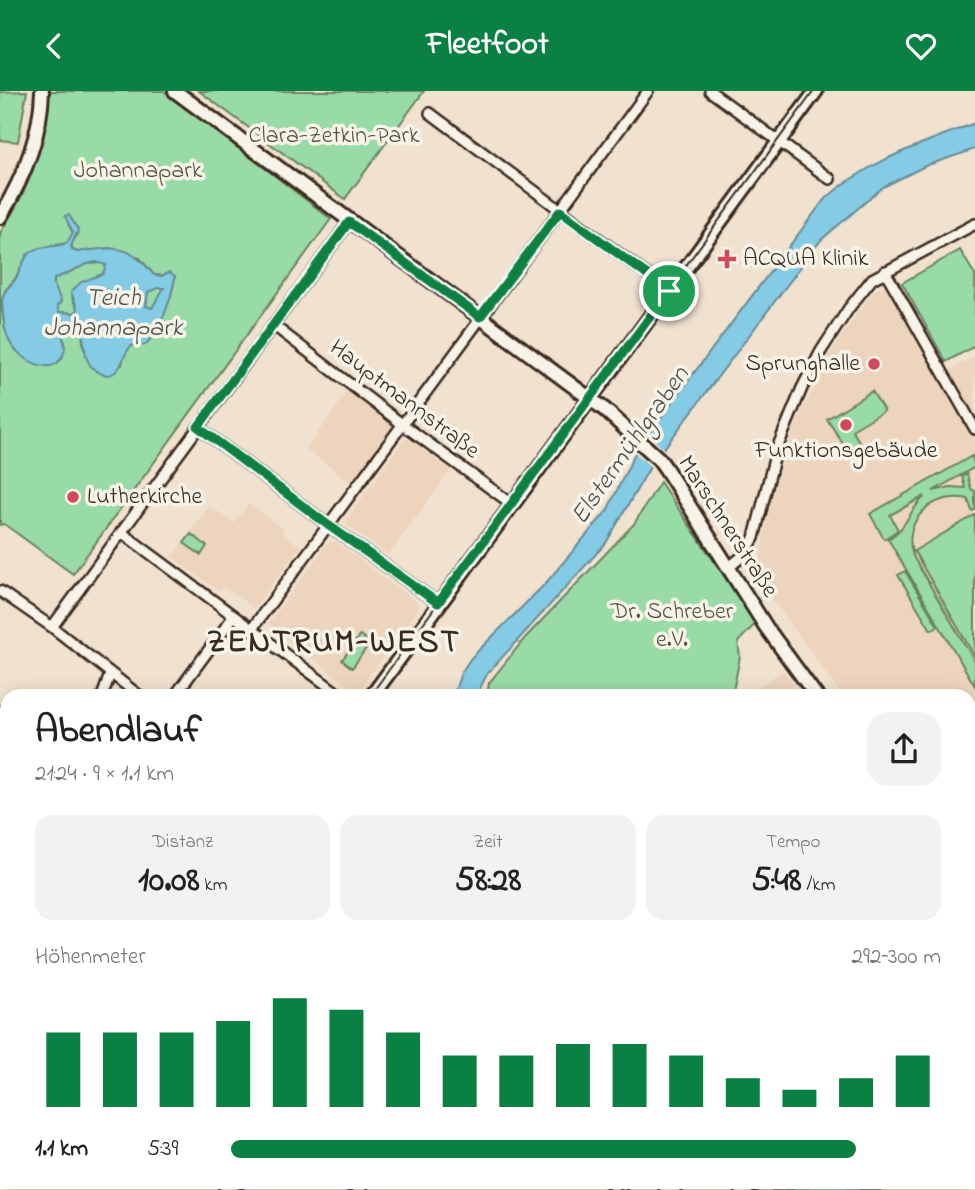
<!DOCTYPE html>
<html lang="de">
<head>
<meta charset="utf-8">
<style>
  body { margin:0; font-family:"Indie Flower",sans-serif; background:#f2f2f2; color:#222; height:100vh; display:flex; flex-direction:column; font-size:26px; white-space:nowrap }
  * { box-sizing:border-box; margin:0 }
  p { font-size:23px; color:#767676 }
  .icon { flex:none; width:38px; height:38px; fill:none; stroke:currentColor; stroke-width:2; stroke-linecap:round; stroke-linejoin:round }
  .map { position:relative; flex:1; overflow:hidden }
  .panel { position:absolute; left:0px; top:598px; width:976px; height:500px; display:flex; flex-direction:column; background:#fff; border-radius:21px 21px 0 0; box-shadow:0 4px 18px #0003 }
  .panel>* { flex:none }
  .pin { position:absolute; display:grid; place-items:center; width:60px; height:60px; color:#fff; margin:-30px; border:4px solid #fff; border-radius:50%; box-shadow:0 2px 7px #0007 }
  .round { display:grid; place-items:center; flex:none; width:74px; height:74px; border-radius:21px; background:#f2f2f2 }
  .headline { display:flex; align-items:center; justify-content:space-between; height:119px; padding:0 35px }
  h1 { font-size:38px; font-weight:700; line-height:52px }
  .metrics { display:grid; grid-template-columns:repeat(3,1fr); gap:10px; height:119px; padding:7px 35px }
  .metrics div { display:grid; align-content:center; border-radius:18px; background:#f2f2f2; text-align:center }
  .metrics b { font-size:35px; font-weight:700 }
  .metrics small { font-size:19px; font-weight:400 }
  .metrics p { font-size:19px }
  .chart { height:196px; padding:14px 35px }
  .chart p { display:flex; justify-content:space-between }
  .chart svg { width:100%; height:126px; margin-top:7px; stroke:#0b8043; stroke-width:6 }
  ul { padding:0 35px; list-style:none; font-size:23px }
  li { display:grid; grid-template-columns:112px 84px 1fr; align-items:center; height:52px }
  li i { height:18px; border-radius:9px; background:#0b8043 }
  header { display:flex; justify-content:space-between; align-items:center; height:91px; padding:0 35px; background:#0b8043; color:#fff; font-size:32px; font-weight:700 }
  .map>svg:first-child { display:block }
</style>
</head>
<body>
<header><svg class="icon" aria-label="back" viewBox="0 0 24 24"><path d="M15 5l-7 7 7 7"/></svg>Fleetfoot<svg class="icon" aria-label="heart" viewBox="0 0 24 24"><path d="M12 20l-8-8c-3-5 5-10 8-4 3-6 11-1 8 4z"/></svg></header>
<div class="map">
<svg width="975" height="1099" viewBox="0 0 975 1099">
  <rect width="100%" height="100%" fill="#f1e1cf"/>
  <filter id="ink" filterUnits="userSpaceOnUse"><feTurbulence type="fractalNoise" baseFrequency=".0143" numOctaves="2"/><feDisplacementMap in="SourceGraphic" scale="14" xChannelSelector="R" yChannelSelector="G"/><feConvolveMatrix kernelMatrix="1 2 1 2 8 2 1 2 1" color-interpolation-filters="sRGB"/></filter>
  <g filter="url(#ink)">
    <path fill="#edd4bd" d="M887 192 940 285 975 265V790L970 783V606L842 605 757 486 768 423 780 377 796 333 828 266 850 232 873 201Z
      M348 300 394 333 351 391 306 358Z
      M408 348 451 379 388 464 348 435 346 429 403 350Z
      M249 413 285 439 283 443 301 455 254 517 224 496 219 500 172 466 210 415 234 432Z
      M332 451 337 452 419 513V518L359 599 354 598 271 537 269 532 327 453Z
      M783 580 803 605H748L749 601Z"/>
    <path fill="#99dba6" stroke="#6a8262" stroke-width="2" fill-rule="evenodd" d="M27 0 18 51 0 49V1Z
      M50 0H164L331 128 73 483 4 433 0 434V142C30 98 45 54 50 0ZM68 133 78 143 72 152V158L77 161 110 157 140 167 154 184 175 185C172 206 161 239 145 254L131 255 124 262 122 274 84 258 82 242 74 234 62 238 61 244 65 251 62 268 50 274 5 238 1 211 5 200 15 188 27 164 40 157 67 152 73 142Z
      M199 0H424L345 108Z
      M960 159 975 184V255L946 271 902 192Z
      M102 172 106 174 103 183 72 207 78 219 74 222 59 221 57 215 61 210 54 194V188L87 173Z
      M158 197H165L152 217 146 215 148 200Z
      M872 300 884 320 852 339 860 352 847 359 827 328Z
      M972 365 975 376 933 400 950 396 965 397 962 385 967 383 971 398 975 400V419L972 420 968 408C933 400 899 431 914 467L975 571V595L888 448C907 438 908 420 925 405L890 424 898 439 884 448 870 423Z
      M660 391 756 532 738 551 740 566 732 605 487 606 489 592 525 547 634 433Z
      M975 424V566L914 460Z
      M191 443 207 455 201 464 184 452Z
      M905 480 938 535 931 539 898 484Z
      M360 544 370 552 352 577 342 569Z
      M975 959V1039L973 1035 970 1037V962Z
      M768 1092H882L878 1094 881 1099H757Z"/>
    <path fill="#84cce5" stroke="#678b95" stroke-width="2" fill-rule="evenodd" d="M975 32V58L925 75 883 96 821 149 650 376 606 452 487 583 476 605 453 606 461 582 471 567 545 493 607 420 634 364 652 338 824 109C867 70 921 53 975 32Z
      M69 124 78 139 71 155 72 159 77 161C116 156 127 151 154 184L162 185 169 181 175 185C172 206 161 239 145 254L131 255C123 263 123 277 114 282 109 285 103 284 98 281 83 273 86 256 82 242 80 236 79 237 74 234L62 238C61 248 68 254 63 264 53 288 20 268 11 253 5 243 4 233 3 222 2 214 1 208 5 201 7 197 12 193 15 189 21 180 22 168 31 161 41 154 56 157 67 152L73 142 65 125ZM96 171 106 174 103 183 81 191 71 201 78 219 74 222 59 221 57 215 61 211C59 203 52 195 54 188L87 173ZM158 197H164L152 217 146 215 148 201Z"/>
    <path fill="#f1e1cf" d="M647 342 666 360 652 377 634 361Z"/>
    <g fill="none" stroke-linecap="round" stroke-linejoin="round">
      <g stroke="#3b2a1e" stroke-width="14">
        <path id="street" d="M710 0 830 88
          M430 22 669 200
          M885 180 975 338
          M273 234 402 333 512 413
          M198 336 328 434 438 512
          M121 441 343 606
          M728 477 744 464 754 447 776 360 785 338 802 297 821 260 849 217 872 188 975 133
          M0 500 52 536 141 606
          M52 536 349 131
          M251 539 648 0
          M102 606 110 583
          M174 606 233 526
          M970 643 975 640
          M0 699 7 697
          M970 765 975 773
          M0 824 7 827
          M7 861V863
          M0 944 7 947
          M344 1092 361 1099
          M224 1099 240 1092"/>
      </g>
      <g stroke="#3b2a1e" stroke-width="18">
        <path id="secondary" d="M175 0 604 318 659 368 666 378 766 536 817 606
          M0 126C23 88 41 46 42 0
          M371 606 816 0
          M0 622 7 628
          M0 640 7 646
          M970 812 975 819
          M0 892 7 887
          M0 923 7 915
          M612 1092 619 1099"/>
      </g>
      <g stroke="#3b2a1e" stroke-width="19">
        <path id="primary" d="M970 911 975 907
          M970 958 975 954
          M667 1099 679 1092
          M743 1099 754 1092"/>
      </g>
      <use href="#street" stroke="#f7f3e8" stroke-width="9"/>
      <use href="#secondary" stroke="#f7f3e8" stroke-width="12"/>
      <use href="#primary" stroke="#f7f3e8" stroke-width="14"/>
      <path stroke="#3b2a1e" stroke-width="2" d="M369 606 814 0
        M0 629 7 635
        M0 910 7 903
        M970 935 975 931
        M614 1092 622 1099
        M694 1099 708 1092
        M719 1099 731 1092"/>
    </g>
  </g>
  <g fill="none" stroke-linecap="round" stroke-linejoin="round" filter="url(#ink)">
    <g stroke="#fff" stroke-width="14">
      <path id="route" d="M560 120 669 200 438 512 328 434 198 336 349 131 480 226Z"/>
    </g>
    <use href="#route" stroke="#0b8043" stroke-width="9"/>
  </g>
  <g fill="#d1495b" stroke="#f7f3e8" stroke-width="2.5">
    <path d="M723.5 157.5h7v7h7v7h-7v7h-7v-7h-7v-7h7z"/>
    <circle cx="874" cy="273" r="7"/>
    <circle cx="846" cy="334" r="7"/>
    <circle cx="73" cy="406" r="7"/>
  </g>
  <g text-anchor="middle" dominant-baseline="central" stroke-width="7" stroke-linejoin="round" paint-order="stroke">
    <g font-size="24" fill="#525640" stroke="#f7f3e8">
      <text x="334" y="45">Clara-Zetkin-Park</text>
      <text x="138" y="80">Johannapark</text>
      <text x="672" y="521">Dr. Schreber<tspan x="672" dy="28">e.V.</tspan></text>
    </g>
    <g font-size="24" fill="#3b2a1e" stroke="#f7f3e8" text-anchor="start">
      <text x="743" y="168">ACQUA Klinik</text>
      <text x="860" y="273" text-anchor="end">Sprunghalle</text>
      <text x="846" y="360" text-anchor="middle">Funktionsgebäude</text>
      <text x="87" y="406">Lutherkirche</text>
    </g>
    <g font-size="24" fill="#3b2a1e" stroke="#f7f3e8">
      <text transform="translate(404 309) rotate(37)">Hauptmannstraße</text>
      <text transform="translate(727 436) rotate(57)">Marschnerstraße</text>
    </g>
    <g font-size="26" font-style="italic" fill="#4d5250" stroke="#f7f3e8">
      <text x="113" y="208">Teich<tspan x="113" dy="30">Johannapark</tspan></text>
      <text transform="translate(631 355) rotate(-55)">Elstermühlgraben</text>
    </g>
    <g font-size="32" font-weight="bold" letter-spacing="2" fill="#3b2a1e" stroke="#f7f3e8">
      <text x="334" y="552">ZENTRUM-WEST</text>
    </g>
  </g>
</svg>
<div class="pin" style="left:669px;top:200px;background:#1e9e55"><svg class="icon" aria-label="arrive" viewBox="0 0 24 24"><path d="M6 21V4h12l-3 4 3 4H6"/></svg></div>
<section class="panel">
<div class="headline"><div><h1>Abendlauf</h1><p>21:24 · 9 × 1.1 km</p></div><a class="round"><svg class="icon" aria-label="share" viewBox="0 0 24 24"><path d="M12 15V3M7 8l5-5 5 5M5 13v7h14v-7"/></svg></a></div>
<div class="metrics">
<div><p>Distanz</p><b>10.08<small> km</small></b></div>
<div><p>Zeit</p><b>58:28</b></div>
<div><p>Tempo</p><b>5:48<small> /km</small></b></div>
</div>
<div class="chart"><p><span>Höhenmeter</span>292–300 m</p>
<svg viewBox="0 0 160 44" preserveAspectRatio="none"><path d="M5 44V18M15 44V18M25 44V18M35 44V14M45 44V6M55 44V10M65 44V18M75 44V26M85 44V26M95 44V22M105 44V22M115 44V26M125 44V34M135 44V38M145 44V34M155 44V26"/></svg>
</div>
<ul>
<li><b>1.1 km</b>5:39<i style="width:88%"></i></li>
</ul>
</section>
</div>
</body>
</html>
